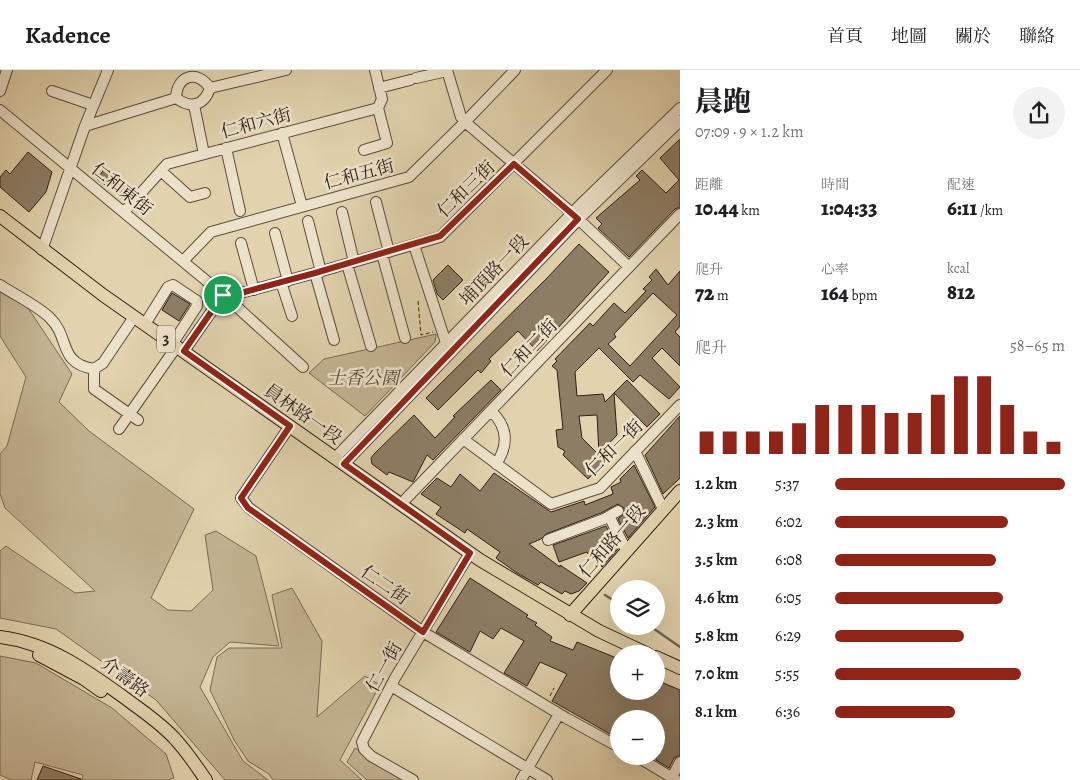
<!DOCTYPE html>
<html lang="zh-TW">
<head>
<meta charset="utf-8">
<style>
  body { margin:0; font-family:Alegreya,"Noto Serif TC",serif; background:#f2f2f2; color:#202124; height:100vh; display:flex; flex-direction:column; font-size:19px; white-space:nowrap }
  * { box-sizing:border-box; margin:0 }
  p { font-size:16px; color:#757577 }
  .icon { flex:none; width:28px; height:28px; fill:none; stroke:currentColor; stroke-width:2; stroke-linecap:round; stroke-linejoin:round }
  .map { position:relative; flex:1; overflow:hidden }
  .panel { display:flex; flex-direction:column; background:#fff; width:400px }
  .panel>* { flex:none }
  .controls { position:absolute; left:610px; top:510px; display:grid; gap:10px }
  .controls a { display:grid; place-items:center; width:55px; height:55px; border-radius:50%; background:#fff; box-shadow:0 5px 20px #0002; font-size:25px }
  .pin { position:absolute; display:grid; place-items:center; width:42px; height:42px; color:#fff; margin:-21px; border:2px solid #fff; border-radius:50%; box-shadow:0 1px 5px #0007 }
  .round { display:grid; place-items:center; flex:none; width:52px; height:52px; border-radius:26px; background:#f2f2f2 }
  .headline { display:flex; align-items:center; justify-content:space-between; height:85px; padding:0 15px }
  h1 { font-size:28px; font-weight:800; line-height:38px }
  .metrics { display:grid; grid-template-columns:repeat(3,1fr); gap:8px; height:85px; padding:5px 15px }
  .metrics div { display:grid; align-content:center }
  .metrics b { font-size:21px; font-weight:800 }
  .metrics small { font-size:14px; font-weight:400 }
  .metrics p { font-size:14px }
  .chart { height:140px; padding:10px 15px }
  .chart p { display:flex; justify-content:space-between }
  .chart svg { width:100%; height:90px; margin-top:5px; stroke:#8f2418; stroke-width:6 }
  ul { padding:0 15px; list-style:none; font-size:16px }
  li { display:grid; grid-template-columns:80px 60px 1fr; align-items:center; height:38px }
  li i { height:12px; border-radius:6px; background:#8f2418 }
  header { display:flex; align-items:center; gap:30px; box-sizing:border-box; height:70px; padding:0 25px; background:#fff; border-bottom:1px solid #e0e0e0 }
  header strong { font-size:24px }
  nav { display:flex; gap:28px; margin-inline-start:auto; font-size:18px }
  main { display:flex; flex:1; min-height:0 }
  .map>svg:first-child { display:block }
</style>
</head>
<body>
<header>
<strong>Kadence</strong>
<nav><a>首頁</a><a>地圖</a><a>關於</a><a>聯絡</a></nav>
</header>
<main>
<div class="map">
<svg width="680" height="710" viewBox="0 0 680 710">
  <rect width="100%" height="100%" fill="#e2d3ae"/>
  <filter id="stains"><feTurbulence type="fractalNoise" baseFrequency=".004" numOctaves="4"/><feColorMatrix values="0 0 0 0 .2 0 0 0 0 .09 0 0 0 0 .02 0 0 0 .5 -.17"/></filter>
  <radialGradient id="worn" r=".72"><stop offset=".6" stop-color="#630" stop-opacity="0"/><stop offset="1" stop-color="#630" stop-opacity=".3"/></radialGradient>
  <path fill="#c4b494" stroke="#7a6a55" d="M0 210 24 232 72 304 59 332 89 361 194 439 151 528 168 540 191 541 213 520 205 465 216 461 256 486 279 576 230 572 213 587 200 617 243 691 268 710H225L156 630 56 559 0 548V481L6 476 75 523 95 521 5 438 0 424V384L7 376 26 307 0 266Z
    M436 264 435 272 365 346 309 303 324 289Z
    M292 518 322 571 317 647 365 606 380 615 340 690 362 710H273L269 704 248 691 234 670 210 620 217 587 229 578H282L272 525Z
    M0 586 36 593 112 638 166 684 174 708 168 710H82L83 705 35 692 31 710H12L0 705Z
    M355 678 411 710H367L347 692Z"/>
  <g fill="none" stroke-linecap="round" stroke-linejoin="round">
    <path stroke="#766652" stroke-width="2.5" d="M605 525 619 534
      M650 556 680 577"/>
  </g>
  <path fill="#8d7d65" stroke="#301f16" fill-rule="evenodd" d="M680 69V137L675 139 629 187 598 158 602 154 596 148 640 110 636 106 642 100 666 123 679 110 660 88Z
    M28 82 52 102 46 122 29 142 0 117V107L6 100 10 104Z
    M105 98 134 119 126 130 97 109Z
    M579 174 609 202 537 281 518 261 489 289 491 291 481 303 478 300 438 340 426 328 548 207Z
    M448 195 463 210 443 230 437 224 433 210Z
    M656 199 668 215 680 201V256L675 262 680 267V296L662 278 652 288 680 317 669 329 640 305 633 312 599 278 575 302 577 326 603 324 605 332 627 310 660 344 647 357 614 323 617 365 599 384 597 345 579 346 582 368 605 391 588 409 563 385 565 381 558 377 556 360 563 359 557 300 552 296 557 291 555 289 590 253 593 256 614 233 625 243 646 221 643 219 652 210 649 207ZM653 223 677 245 630 296 608 274 616 267 614 264Z
    M172 223 190 234 179 251 162 240Z
    M491 310 501 320 433 390 427 385 413 412 389 402 387 405 372 394 371 388 375 383 414 345 435 368 455 347 453 346Z
    M680 346V408L663 424 645 385Z
    M634 395 655 437 628 468 618 449 624 444V438L618 434 601 443 546 464 541 469 529 474 560 497V495L587 513 579 521 571 524 565 521 562 524 541 512 538 515 517 503 496 488 500 482 467 459 465 463 436 444 441 437 421 424 437 408 451 417 460 404 480 421 494 403 551 442 584 431 585 435 613 424 611 417 621 412 620 409Z
    M606 456 618 479 602 497 596 481 588 484 587 482 559 492 553 475Z
    M470 508 528 545 526 547 537 553 535 555 552 567 550 571 573 580 577 572 619 589V621H656V610L680 620V685L674 688 669 698 656 690V649H619V669L552 631 567 604 540 592 527 616 504 603 524 571 501 558 493 569 480 561 470 582 436 562Z
    M43 696 81 709V710H37Z"/>
  <g fill="none" stroke-linecap="round" stroke-linejoin="round">
    <g stroke="#5c4c3c" stroke-width="12">
      <path id="minor" d="M447 0 461 47 465 52 572 143 629 197
        M416 8 447 1
        M210 18 286 0
        M379 18 410 10
        M0 21 7 0
        M52 21 93 35
        M176 28C177 4 198 0 210 18
        M176 28C191 39 204 36 210 18
        M194 35 204 84
        M0 40 226 227 303 297
        M85 56 176 28
        M282 63 302 136
        M226 78 240 141
        M364 80 387 73 378 38
        M161 101 190 127 205 123
        M376 132 389 182
        M124 142 167 94 378 38 382 29 375 0
        M342 142 354 192
        M308 151 321 202
        M275 163 288 211
        M241 173 254 220
        M414 175 446 273
        M42 180 85 56 108 0
        M382 184 405 268
        M183 191 211 162 409 107 465 52 515 0
        M347 194 371 276
        M315 203 334 270
        M281 212 292 246
        M0 215C15 225 36 235 49 247 71 267 57 293 94 299L103 293 134 247
        M226 227 315 203 440 167 607 0
        M145 254 168 217 173 215 197 231V236L173 273
        M184 281 223 225
        M94 299V319L138 350
        M491 341C508 357 509 375 496 394
        M290 356 241 428 249 438 423 562 566 648 619 677
        M119 359 177 276
        M463 369 551 434 600 418 680 335
        M635 381 663 439
        M335 388 583 132 680 38
        M344 394 579 149 680 51
        M401 434 680 144
        M609 446 626 480
        M548 470 604 449 618 441
        M391 616 547 710
        M636 686 676 710
        M672 707 680 692
        M413 710 371 686 364 679 362 672 395 608 470 483
        M521 710 559 644"/>
    </g>
    <g stroke="#301f16" stroke-width="14">
      <path id="major" d="M0 146 103 225 480 490 599 561 648 584
        M570 545 680 421
        M0 567C50 573 89 602 129 631 145 643 163 655 176 670 187 682 197 697 206 710
        M39 585 84 609 101 621
        M656 587 680 598"/>
    </g>
    <path stroke="#301f16" stroke-width="1" stroke-dasharray="4 2.5" stroke-linecap="butt" d="M418 231 421 265 433 262
      M550 626 554 618"/>
    <use href="#minor" stroke="#ece2ca" stroke-width="10"/>
    <use href="#major" stroke="#e2d3ae" stroke-width="12"/>
  </g>
  <g fill="none" stroke-linecap="round" stroke-linejoin="round">
    <g stroke="#fff" stroke-width="10">
      <path id="route" d="M514 94 578 149 344 394 470 483 423 562 248 438 241 428 290 356 184 281 223 225 226 227 315 203 440 166Z"/>
    </g>
    <use href="#route" stroke="#8f2418" stroke-width="6"/>
  </g>
  <g text-anchor="middle" dominant-baseline="central" stroke-width="5" stroke-linejoin="round" paint-order="stroke">
    <rect fill="#ece2ca" stroke="#685a4c" stroke-width="1" x="157" y="255.5" width="18" height="27" rx="4"/>
    <g font-size="16" font-weight="bold" fill="#301f16">
      <text x="166" y="269">3</text>
    </g>
    <g font-size="18" fill="#301f16" stroke="#ece2ca">
      <text transform="translate(256 53) rotate(-15)">仁和六街</text>
      <text transform="translate(359 104) rotate(-15)">仁和五街</text>
      <text transform="translate(122 119) rotate(39)">仁和東街</text>
      <text transform="translate(466 119) rotate(-44)">仁和三街</text>
      <text transform="translate(494 200) rotate(-46)">埔頂路一段</text>
      <text transform="translate(529 278) rotate(-46)">仁和二街</text>
      <text transform="translate(303 344) rotate(35)">員林路一段</text>
      <text transform="translate(614 378) rotate(-44)">仁和一街</text>
      <text transform="translate(612 471) rotate(-49)">仁和路一段</text>
      <text transform="translate(385 515) rotate(35)">仁二街</text>
      <text transform="translate(384 597) rotate(-61)">仁一街</text>
      <text transform="translate(125 607) rotate(36)">介壽路</text>
    </g>
    <g font-size="18" font-style="italic" fill="#554436" stroke="#ece2ca">
      <text x="363" y="308">士香公園</text>
    </g>
  </g>
  <rect width="100%" height="100%" filter="url(#stains)"/>
  <rect width="100%" height="100%" fill="url(#worn)"/>
</svg>
<div class="controls">
<a><svg class="icon" aria-label="layers" viewBox="0 0 24 24"><path d="M12 4l9 5-9 5-9-5zM3 14l9 5 9-5"/></svg></a>
<a>+</a>
<a>−</a>
</div>
<div class="pin" style="left:223px;top:225px;background:#1e9e55"><svg class="icon" aria-label="arrive" viewBox="0 0 24 24"><path d="M6 21V4h12l-3 4 3 4H6"/></svg></div>
</div>
<section class="panel">
<div class="headline"><div><h1>晨跑</h1><p>07:09 · 9 × 1.2 km</p></div><a class="round"><svg class="icon" aria-label="share" viewBox="0 0 24 24"><path d="M12 15V3M7 8l5-5 5 5M5 13v7h14v-7"/></svg></a></div>
<div class="metrics">
<div><p>距離</p><b>10.44<small> km</small></b></div>
<div><p>時間</p><b>1:04:33</b></div>
<div><p>配速</p><b>6:11<small> /km</small></b></div>
</div>
<div class="metrics">
<div><p>爬升</p><b>72<small> m</small></b></div>
<div><p>心率</p><b>164<small> bpm</small></b></div>
<div><p>kcal</p><b>812</b></div>
</div>
<div class="chart"><p><span>爬升</span>58–65 m</p>
<svg viewBox="0 0 160 44" preserveAspectRatio="none"><path d="M5 44V33M15 44V33M25 44V33M35 44V33M45 44V29M55 44V20M65 44V20M75 44V20M85 44V24M95 44V24M105 44V15M115 44V6M125 44V6M135 44V20M145 44V33M155 44V38"/></svg>
</div>
<ul>
<li><b>1.2 km</b>5:37<i style="width:100%"></i></li>
<li><b>2.3 km</b>6:02<i style="width:75%"></i></li>
<li><b>3.5 km</b>6:08<i style="width:70%"></i></li>
<li><b>4.6 km</b>6:05<i style="width:73%"></i></li>
<li><b>5.8 km</b>6:29<i style="width:56%"></i></li>
<li><b>7.0 km</b>5:55<i style="width:81%"></i></li>
<li><b>8.1 km</b>6:36<i style="width:52%"></i></li>
</ul>
</section>
</main>
</body>
</html>
